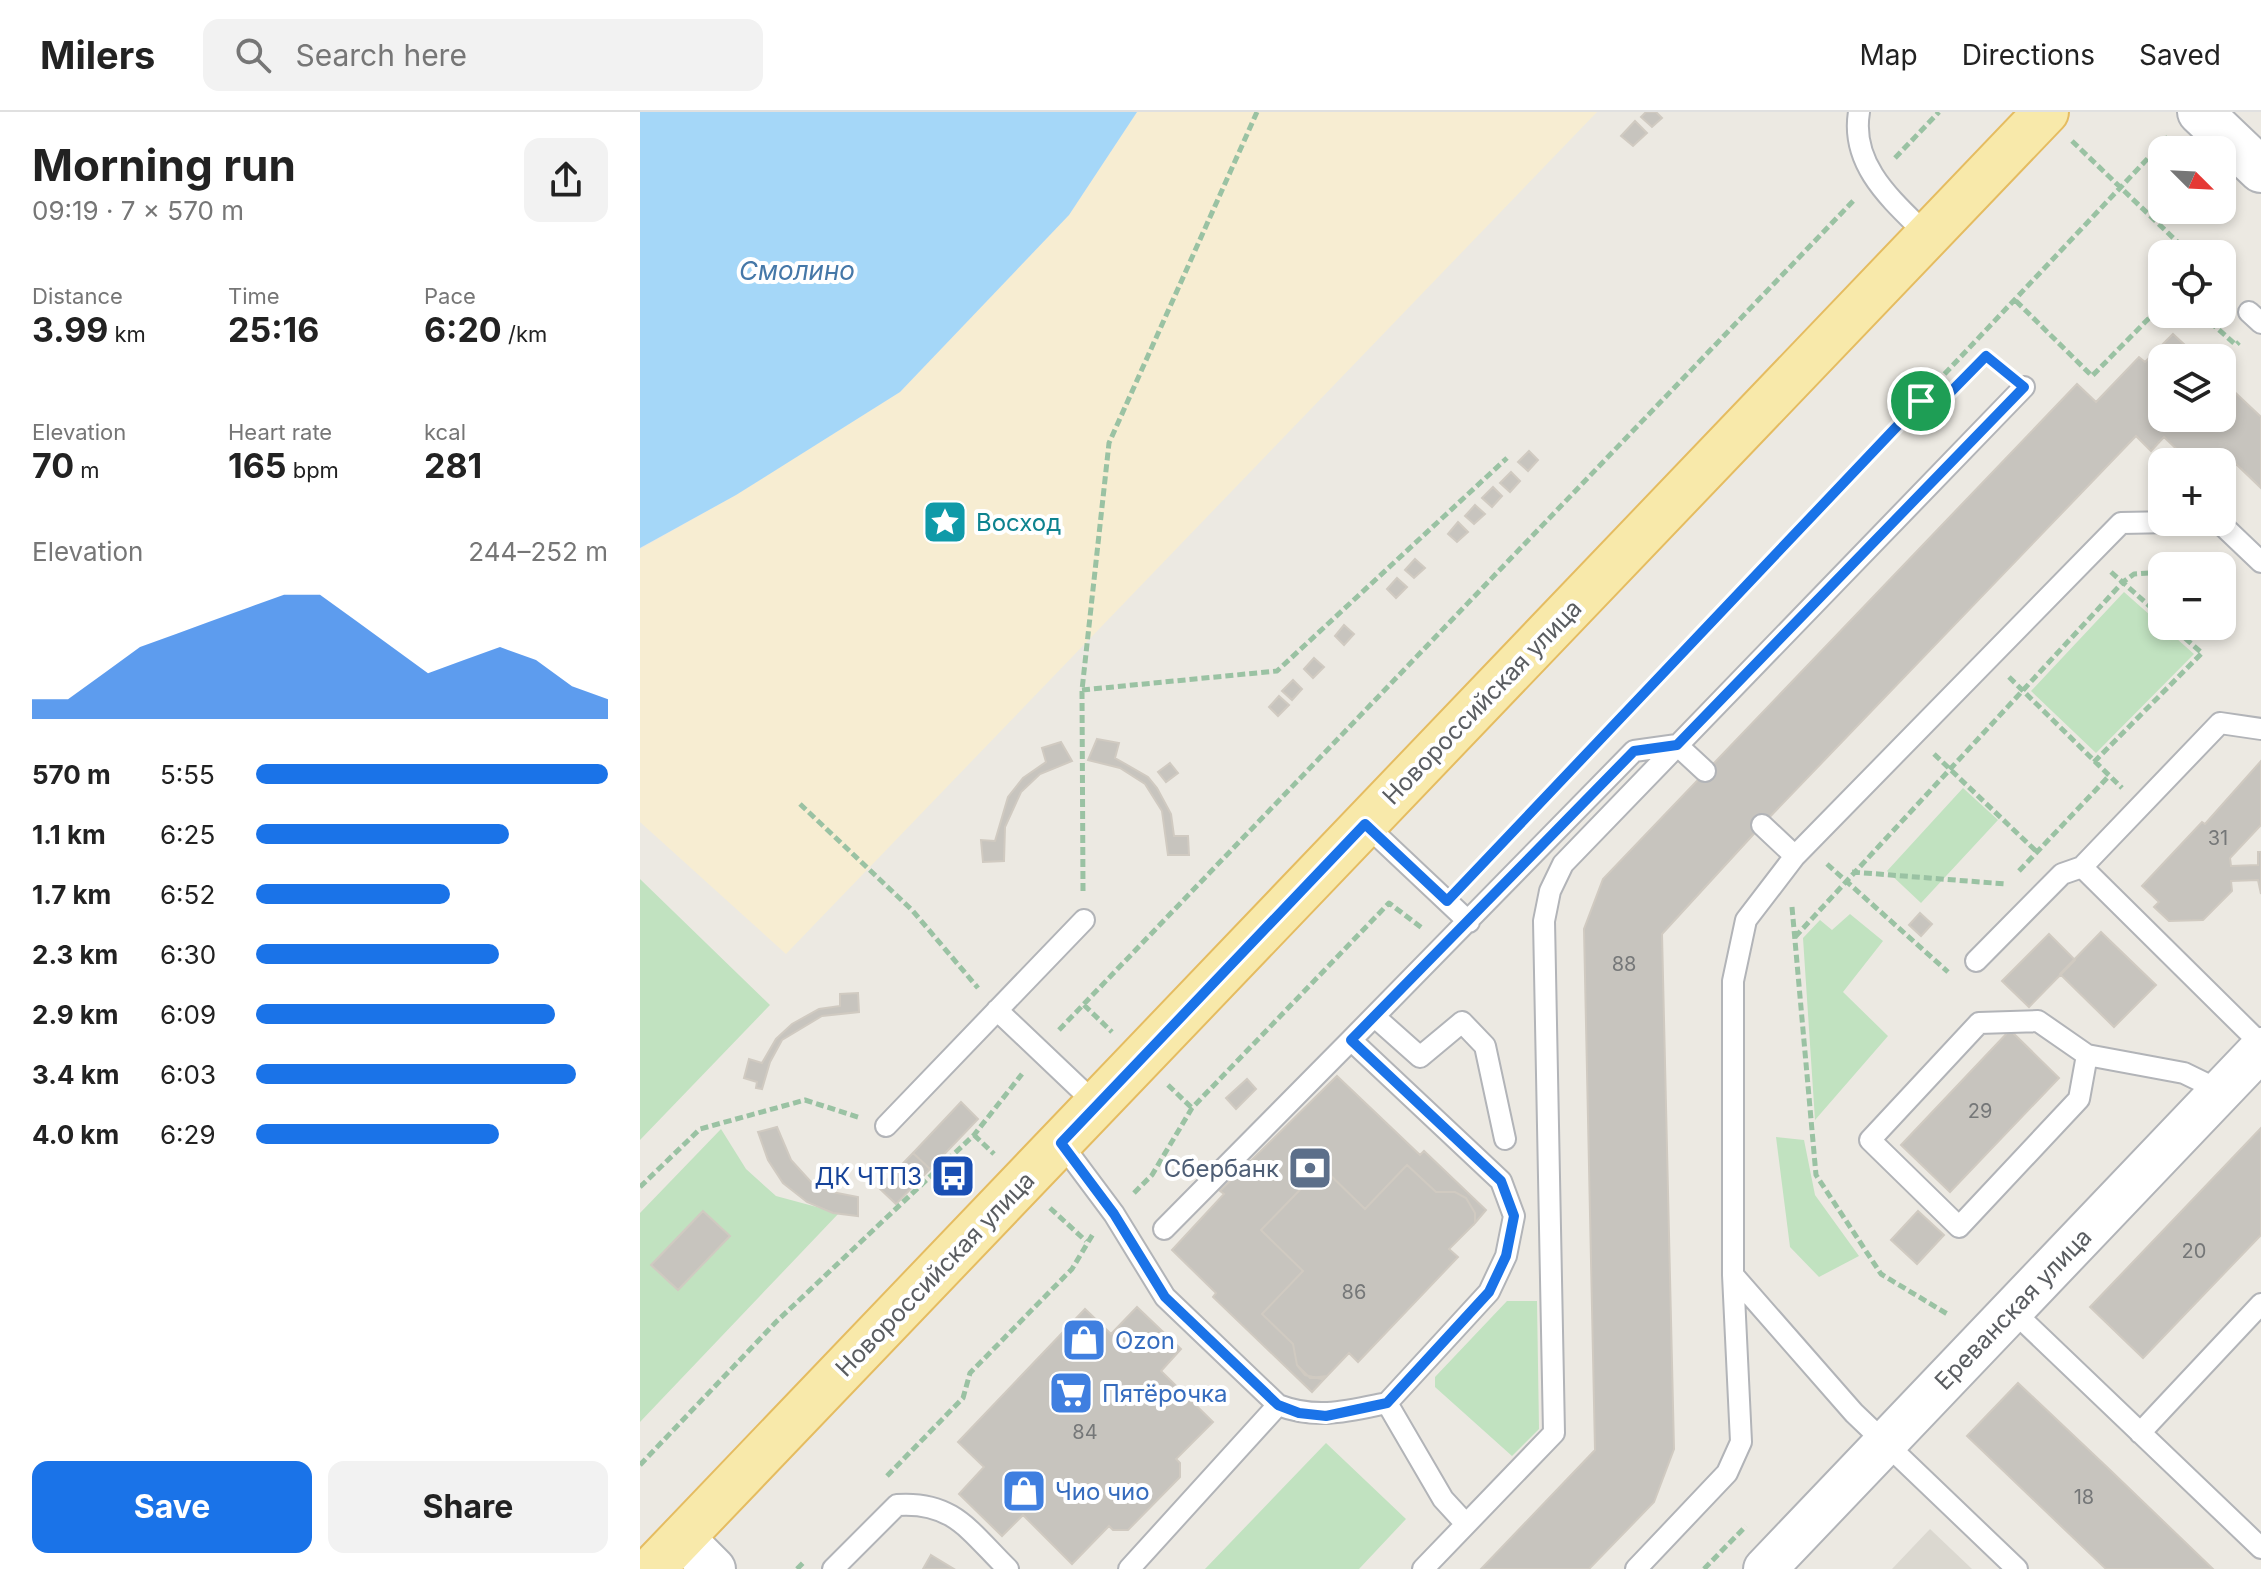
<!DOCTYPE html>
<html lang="en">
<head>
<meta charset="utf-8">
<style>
  body { margin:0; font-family:Inter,sans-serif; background:#f2f2f2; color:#222; height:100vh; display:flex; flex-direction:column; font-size:30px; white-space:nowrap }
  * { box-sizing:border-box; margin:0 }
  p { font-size:26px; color:#767676 }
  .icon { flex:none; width:44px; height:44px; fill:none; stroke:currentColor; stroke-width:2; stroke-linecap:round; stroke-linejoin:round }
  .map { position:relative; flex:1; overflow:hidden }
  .side { display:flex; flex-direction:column; background:#fff; width:640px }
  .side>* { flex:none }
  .needle { width:52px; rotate:114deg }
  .tools { position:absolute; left:1508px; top:24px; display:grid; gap:16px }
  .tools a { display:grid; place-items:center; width:88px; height:88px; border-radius:16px; background:#fff; box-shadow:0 4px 12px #0003; font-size:40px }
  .pin { position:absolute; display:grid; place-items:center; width:68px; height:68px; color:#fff; margin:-34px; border:4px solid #fff; border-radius:50%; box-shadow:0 2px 8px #0007 }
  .round { display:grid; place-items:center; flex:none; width:84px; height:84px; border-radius:16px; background:#f2f2f2 }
  .overview { display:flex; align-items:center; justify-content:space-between; height:136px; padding:0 32px }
  h1 { font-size:44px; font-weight:700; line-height:60px }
  .figures { display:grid; grid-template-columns:repeat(3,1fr); gap:12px; height:136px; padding:8px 32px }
  .figures div { display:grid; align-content:center }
  .figures b { font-size:34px; font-weight:700 }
  .figures small { font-size:22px; font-weight:400 }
  .figures p { font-size:22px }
  .chart { height:224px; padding:16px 32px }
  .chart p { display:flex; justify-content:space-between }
  .chart svg { width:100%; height:144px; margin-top:8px; fill:#1a73e8; opacity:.7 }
  .primary-button { display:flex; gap:16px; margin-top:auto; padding:16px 32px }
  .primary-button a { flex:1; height:92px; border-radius:16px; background:#1a73e8; color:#fff; font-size:32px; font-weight:700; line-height:92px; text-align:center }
  .primary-button a+a { background:#f2f2f2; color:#222 }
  ul { padding:0 32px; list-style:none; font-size:26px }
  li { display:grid; grid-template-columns:128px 96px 1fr; align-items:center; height:60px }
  li i { height:20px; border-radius:10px; background:#1a73e8 }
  header { display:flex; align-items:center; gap:48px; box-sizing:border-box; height:112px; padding:0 40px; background:#fff; border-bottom:2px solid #e0e0e0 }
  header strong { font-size:38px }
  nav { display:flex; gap:44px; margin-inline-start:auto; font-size:28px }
  .search { width:560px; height:72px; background:#f2f2f2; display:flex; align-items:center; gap:20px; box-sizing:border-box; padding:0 28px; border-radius:16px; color:#767676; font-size:30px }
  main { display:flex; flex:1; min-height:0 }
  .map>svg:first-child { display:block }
</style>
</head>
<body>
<header>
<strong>Milers</strong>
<div class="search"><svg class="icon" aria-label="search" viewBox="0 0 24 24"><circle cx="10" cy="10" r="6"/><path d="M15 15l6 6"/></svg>Search here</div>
<nav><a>Map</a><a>Directions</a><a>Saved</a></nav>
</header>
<main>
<section class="side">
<div class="overview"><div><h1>Morning run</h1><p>09:19 · 7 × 570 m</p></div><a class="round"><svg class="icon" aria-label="share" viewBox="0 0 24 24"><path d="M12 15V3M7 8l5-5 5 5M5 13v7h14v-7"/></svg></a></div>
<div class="figures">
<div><p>Distance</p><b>3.99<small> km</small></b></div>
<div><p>Time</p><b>25:16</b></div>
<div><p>Pace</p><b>6:20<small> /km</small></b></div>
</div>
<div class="figures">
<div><p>Elevation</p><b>70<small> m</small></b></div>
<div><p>Heart rate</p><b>165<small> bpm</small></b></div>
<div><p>kcal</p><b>281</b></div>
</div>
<div class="chart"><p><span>Elevation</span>244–252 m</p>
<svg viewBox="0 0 160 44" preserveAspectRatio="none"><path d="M0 44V38L10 38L20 30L30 22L40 18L50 14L60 10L70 6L80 6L90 14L100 22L110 30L120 26L130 22L140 26L150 34L160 38V44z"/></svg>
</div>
<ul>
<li><b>570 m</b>5:55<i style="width:100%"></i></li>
<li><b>1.1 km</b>6:25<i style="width:72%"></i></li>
<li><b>1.7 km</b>6:52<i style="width:55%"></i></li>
<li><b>2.3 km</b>6:30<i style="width:69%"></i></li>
<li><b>2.9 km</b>6:09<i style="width:85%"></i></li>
<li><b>3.4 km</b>6:03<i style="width:91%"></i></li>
<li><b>4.0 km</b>6:29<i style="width:69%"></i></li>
</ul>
<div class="primary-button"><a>Save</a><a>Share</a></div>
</section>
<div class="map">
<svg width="1621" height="1457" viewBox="0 0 1621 1457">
  <rect width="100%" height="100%" fill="#ece9e2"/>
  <path fill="#dbd8d0" d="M1290 1417 1332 1457H1252Z"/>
  <path fill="#c1e2c0" d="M1484 480 1554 542 1456 641 1391 579Z
    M1323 676 1358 708 1281 791 1247 759Z
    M0 767 130 893 0 1028Z
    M1210 802 1243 829 1203 880 1248 924 1175 1008 1163 826 1180 808 1192 818Z
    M81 1017 106 1057 136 1084 199 1101 0 1310V1101Z
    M1136 1025 1164 1028 1175 1083 1219 1144 1179 1165 1150 1135Z
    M867 1189H897L899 1317 872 1344 795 1275V1265Z
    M686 1331 766 1407 719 1457H565Z"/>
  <path fill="#f7edd2" d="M497 0H957L146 842 0 710V437L96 383 260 280 429 103Z"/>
  <path fill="#a5d7f8" d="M0 0H497L429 103 260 280 96 383 0 436Z"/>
  <path fill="#c7c4be" stroke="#d0cac1" stroke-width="2" d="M1006 0H1016L1022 6 1012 15 1001 5Z
    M995 9 1007 21 993 34 981 24Z
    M1533 222 1559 246H1522V306H1582V268L1621 305V376L1596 352 1582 365V350H1550L1524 325 1511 339 1496 324 1122 713 1022 822 1034 1337 1014 1390 949 1457H841L955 1338 944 817 963 767 1437 272 1456 290 1499 245 1505 250Z
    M889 339 898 348 888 359 878 350Z
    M871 360 880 369 870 380 860 371Z
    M853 375 862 384 852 395 842 386Z
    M835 393 845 402 834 412 825 404Z
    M818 410 828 420 817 430 808 422Z
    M775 447 785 456 774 466 765 458Z
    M757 466 767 475 756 486 747 477Z
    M704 513 714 522 704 533 695 524Z
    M674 546 684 555 673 566 664 557Z
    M653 568 662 577 652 588 642 579Z
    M639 584 649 593 638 604 629 595Z
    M457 627 479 631 475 646 508 665 517 676 531 702 534 724H548L549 743H528L522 699 505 672 480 656 448 648Z
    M421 630 432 649 400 662 381 680 365 715 364 749 343 750 341 728 355 729 368 685 383 666 406 650 402 636Z
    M1621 649V713L1590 746 1591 754 1618 753V740H1621V782L1618 768 1591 769 1592 779 1563 808 1529 809 1514 795 1519 790 1502 774 1562 710 1565 712Z
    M530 651 538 661 526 670 518 660Z
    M1280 801 1292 812 1281 824 1269 813Z
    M1461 820 1516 873 1474 915 1420 862Z
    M1409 822 1435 848 1389 895 1362 869Z
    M218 881 219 900 182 904 142 928 130 950 122 977 116 976 117 970 104 966 109 947 122 951 136 927 152 912 179 897 200 894V882Z
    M1370 918 1419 966 1310 1080 1261 1033Z
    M697 964 780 1043 784 1039 846 1098 835 1111V1101L826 1086 815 1080H796L767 1053 725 1097 682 1055 621 1118 663 1159 622 1202 653 1232 657 1253 665 1263 681 1267 687 1264 672 1280 573 1185 576 1181 532 1138 584 1082 580 1079Z
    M607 967 616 977 596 997 586 986Z
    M321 990 338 1007 290 1057 273 1041Z
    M137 1015 151 1048 171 1070 192 1080 218 1085V1104L193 1101 167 1090 143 1071 128 1048 118 1020Z
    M1621 1016V1123L1503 1246 1450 1195Z
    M273 1041 290 1057 256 1092 239 1076Z
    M767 1053 796 1080H815L826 1086 835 1101V1111L809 1137 818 1145 718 1250 709 1241 687 1264 670 1266 657 1253 653 1232 622 1202 663 1159 621 1118 682 1055 725 1097Z
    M63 1099 90 1124 38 1178 11 1153Z
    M1278 1099 1304 1123 1277 1152 1251 1128Z
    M497 1195 541 1237 521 1259 573 1310 536 1347 540 1351V1365L488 1418H473L469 1414 432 1452 383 1403 362 1424 319 1382 344 1355 318 1330 445 1197 471 1222Z
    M1378 1271 1469 1357 1573 1457H1466L1327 1324Z
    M291 1443 314 1457H283Z"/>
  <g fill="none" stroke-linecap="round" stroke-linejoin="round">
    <g stroke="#b2b4b8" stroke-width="24">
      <path id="service" d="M1219 0C1210 54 1253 89 1288 124
        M1609 200 1621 211
        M1579 410 1621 450
        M725 712 829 810
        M1122 713 1155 744
        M1442 755 1621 932
        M1336 849 1422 762 1442 755 1580 611 1621 617
        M357 898 457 993
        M735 905 780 945 822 910 845 934 865 1027
        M1447 943 1398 909 1339 911 1230 1028 1319 1115 1439 987 1447 943 1544 961 1581 979
        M246 1014 444 808
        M421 1031 474 1102 525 1185 638 1293 489 1457
        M524 1117 711 928
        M1372 1198 1621 1436
        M747 1291 849 1180 866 1144 874 1104 861 1069 711 928 994 639 1037 633 1065 659
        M638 1293C677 1308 708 1299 747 1291L803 1387 826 1412
        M1500 1321 1621 1192
        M193 1457 257 1393C314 1389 330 1420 368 1457
        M783 1457 914 1321 904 809 910 779 923 752 1384 275
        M996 1457 1087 1361 1101 1330 1093 1163
        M1377 1457 1214 1301 1093 1163V869L1106 808 1155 744 1481 411 1534 410"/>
    </g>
    <g stroke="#b2b4b8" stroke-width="46">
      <path id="minor" d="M42 1425 74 1457
        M1125 1457 1621 937"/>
    </g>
    <g stroke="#b2b4b8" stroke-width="48">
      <path id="tertiary" d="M1560 0 1621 58"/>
    </g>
    <g stroke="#e5bc61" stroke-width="48">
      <path id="primary" d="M12 1457 1406 0"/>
    </g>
    <path stroke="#9ac2a3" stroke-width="5" stroke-dasharray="8 4" stroke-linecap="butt" d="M1432 29 1550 142
      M1255 46 1299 0
      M1376 189 1452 264 1522 193
      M1561 202 1596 233 1599 230
      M1281 289 1292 299 1346 244 1361 256
      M1471 460 1522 505
      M1369 565 1482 676
      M442 578 637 559 867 346
      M967 620 1528 25
      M1294 642 1397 740
      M1454 650 1562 541 1531 514
      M160 692 272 798 338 876
      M1187 752 1308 860
      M1379 759 1469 664
      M1212 760 1366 772
      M443 779 442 578 469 331 617 0
      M1152 795 1176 1063 1241 1162 1309 1203
      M1155 825 1483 470 1494 462 1522 460
      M444 893 472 920
      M419 918 1215 87
      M528 973 552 996
      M334 1023 354 1042
      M0 1075 60 1017 165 988 221 1006
      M494 1081 512 1063 552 996 749 791 782 816
      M410 1096 446 1129
      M0 1353 136 1210 334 1023 382 962
      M247 1364 323 1286 330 1261 432 1157 453 1122
      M157 1457 165 1449
      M1064 1457 1106 1414"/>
    <use href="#service" stroke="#fff" stroke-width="20"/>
    <use href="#minor" stroke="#fff" stroke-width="42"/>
    <use href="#tertiary" stroke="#fff" stroke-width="44"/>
    <use href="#primary" stroke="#f8e9aa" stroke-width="44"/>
  </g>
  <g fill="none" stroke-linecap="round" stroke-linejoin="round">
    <g stroke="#fff" stroke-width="16">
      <path id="route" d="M1346 244 1384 275 1037 633 994 639 711 928 861 1069 874 1104 866 1144 849 1180 747 1291 686 1304 659 1301 638 1293 525 1185 474 1102 421 1031 725 712 807 789 1281 289 1292 299Z"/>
    </g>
    <use href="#route" stroke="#1a73e8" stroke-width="10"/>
  </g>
  <defs>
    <g id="sight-square" transform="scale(2.3)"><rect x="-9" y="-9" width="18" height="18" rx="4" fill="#0f9aa8" stroke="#fff"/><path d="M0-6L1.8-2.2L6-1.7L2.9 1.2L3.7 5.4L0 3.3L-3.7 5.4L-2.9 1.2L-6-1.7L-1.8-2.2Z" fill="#fff"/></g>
    <g id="bank-square" transform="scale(2.3)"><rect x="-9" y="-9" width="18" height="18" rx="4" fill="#5c6f8a" stroke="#fff"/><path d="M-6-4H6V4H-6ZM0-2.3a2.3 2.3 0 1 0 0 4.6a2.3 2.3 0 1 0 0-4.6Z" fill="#fff"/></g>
    <g id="bus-square" transform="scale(2.3)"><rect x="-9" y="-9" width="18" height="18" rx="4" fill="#1a4fb4" stroke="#fff"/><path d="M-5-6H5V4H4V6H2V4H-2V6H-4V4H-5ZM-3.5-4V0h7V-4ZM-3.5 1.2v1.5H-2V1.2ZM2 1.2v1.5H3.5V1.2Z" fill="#fff"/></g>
    <g id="shop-square" transform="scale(2.3)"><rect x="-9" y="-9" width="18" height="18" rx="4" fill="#3f7fe0" stroke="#fff"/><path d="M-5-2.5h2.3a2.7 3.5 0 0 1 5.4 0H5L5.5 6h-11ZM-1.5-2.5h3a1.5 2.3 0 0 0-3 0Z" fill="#fff"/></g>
    <g id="supermarket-square" transform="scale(2.3)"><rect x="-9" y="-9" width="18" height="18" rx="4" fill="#3f7fe0" stroke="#fff"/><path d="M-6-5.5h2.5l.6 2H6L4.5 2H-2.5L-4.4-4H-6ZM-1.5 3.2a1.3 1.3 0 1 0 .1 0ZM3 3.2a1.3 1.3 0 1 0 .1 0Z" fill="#fff"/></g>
  </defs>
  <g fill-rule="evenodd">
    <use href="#sight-square" x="305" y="410"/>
    <use href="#bank-square" x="670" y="1056"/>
    <use href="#bus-square" x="313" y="1064"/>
    <use href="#shop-square" x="444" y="1228"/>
    <use href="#supermarket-square" x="431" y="1281"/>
    <use href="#shop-square" x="384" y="1379"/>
  </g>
  <g text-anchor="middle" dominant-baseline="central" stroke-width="8" stroke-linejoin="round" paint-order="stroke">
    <g font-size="20" fill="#757778">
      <text x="1578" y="726">31</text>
      <text x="984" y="852">88</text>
      <text x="1340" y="999">29</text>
      <text x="1554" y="1139">20</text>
      <text x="714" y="1180">86</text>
      <text x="445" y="1320">84</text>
      <text x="1444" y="1385">18</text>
    </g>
    <g font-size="24" fill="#0d838f" stroke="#fff" text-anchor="start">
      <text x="336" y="410">Восход</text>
    </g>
    <g font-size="24" fill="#5a5d61" stroke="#fff">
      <text transform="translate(842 590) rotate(-46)">Новороссийская улица</text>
      <text transform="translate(295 1162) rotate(-46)">Новороссийская улица</text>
      <text transform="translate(1373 1197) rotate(-46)">Ереванская улица</text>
    </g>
    <g font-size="24" fill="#4e5e75" stroke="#fff" text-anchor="end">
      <text x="639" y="1056">Сбербанк</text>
    </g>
    <g font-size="24" fill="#164399" stroke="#fff" text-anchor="end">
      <text x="282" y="1064">ДК ЧТПЗ</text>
    </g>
    <g font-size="24" fill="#366cbe" stroke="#fff" text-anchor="start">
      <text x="475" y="1228">Ozon</text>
      <text x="462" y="1281">Пятёрочка</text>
      <text x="415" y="1379">Чио чио</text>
    </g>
    <g font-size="26" font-style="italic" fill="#4578a8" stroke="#fff">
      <text x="157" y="158">Смолино</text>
    </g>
  </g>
</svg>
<div class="tools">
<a><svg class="needle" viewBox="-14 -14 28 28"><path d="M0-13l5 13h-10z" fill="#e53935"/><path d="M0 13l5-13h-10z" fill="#767676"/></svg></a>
<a><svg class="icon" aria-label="locate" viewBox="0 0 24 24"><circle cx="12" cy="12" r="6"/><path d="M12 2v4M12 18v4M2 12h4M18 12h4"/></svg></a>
<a><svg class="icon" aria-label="layers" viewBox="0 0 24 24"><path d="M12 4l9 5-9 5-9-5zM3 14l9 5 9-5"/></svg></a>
<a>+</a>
<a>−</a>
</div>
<div class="pin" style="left:1281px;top:289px;background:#1e9e55"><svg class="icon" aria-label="arrive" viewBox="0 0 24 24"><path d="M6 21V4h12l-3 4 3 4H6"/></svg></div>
</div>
</main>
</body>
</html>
